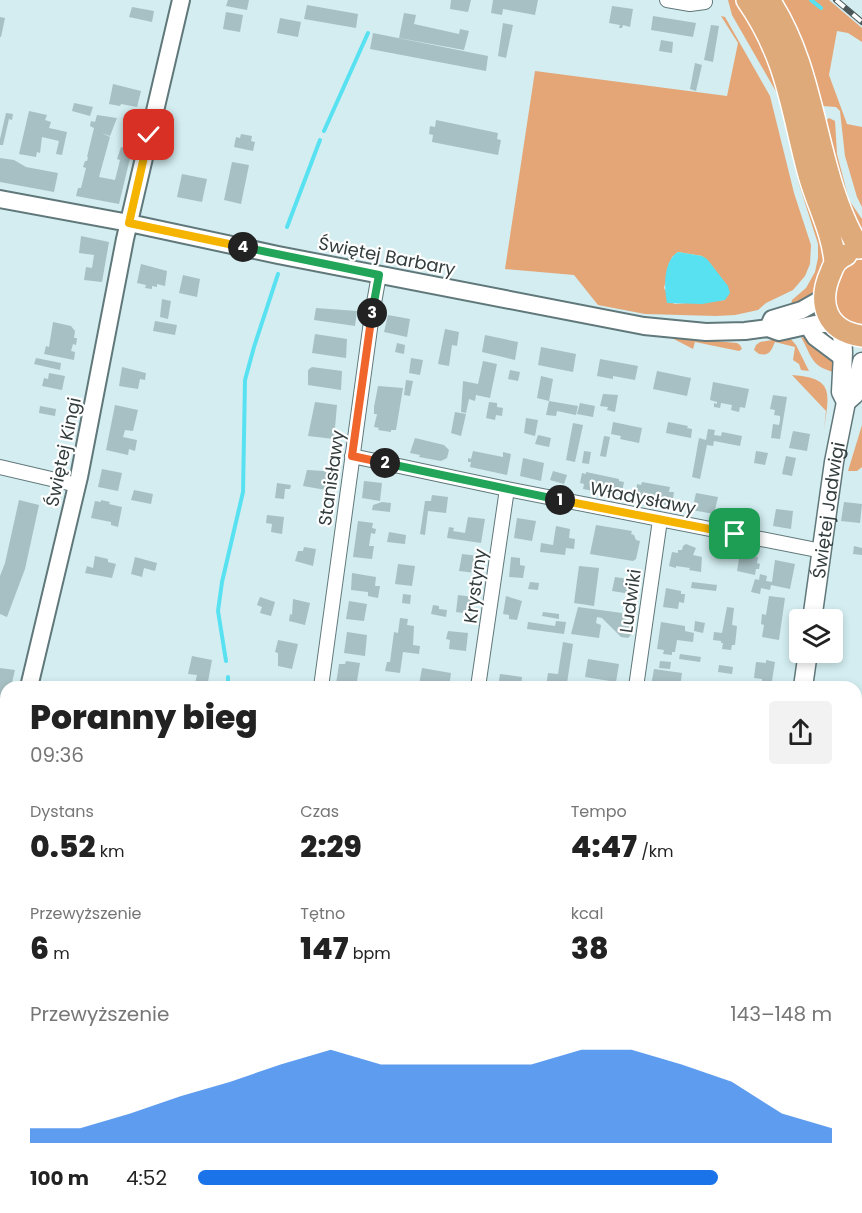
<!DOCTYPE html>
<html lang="pl">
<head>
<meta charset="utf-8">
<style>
  body { margin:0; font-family:Poppins,sans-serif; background:#f2f2f2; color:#222; height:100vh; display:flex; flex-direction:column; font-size:22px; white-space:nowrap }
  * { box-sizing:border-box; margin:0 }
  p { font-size:20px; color:#767676 }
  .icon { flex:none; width:33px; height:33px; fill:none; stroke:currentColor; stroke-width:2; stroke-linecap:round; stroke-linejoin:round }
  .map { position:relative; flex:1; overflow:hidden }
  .sheet { position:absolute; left:0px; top:681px; width:862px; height:532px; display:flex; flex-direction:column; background:#fff; border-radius:18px 18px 0 0; box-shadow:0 3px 9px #0003 }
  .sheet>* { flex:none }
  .controls { position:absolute; left:789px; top:609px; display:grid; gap:12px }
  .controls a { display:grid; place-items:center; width:54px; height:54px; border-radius:6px; background:#fff; box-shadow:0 3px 9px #0003; font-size:30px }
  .pin { position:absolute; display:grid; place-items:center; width:51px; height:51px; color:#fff; margin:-26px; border-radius:12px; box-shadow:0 3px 9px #0006 }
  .km { position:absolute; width:30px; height:30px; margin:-15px; border-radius:50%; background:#222; color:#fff; font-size:16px; line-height:30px; text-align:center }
  .round { display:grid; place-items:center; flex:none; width:63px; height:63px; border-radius:6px; background:#f2f2f2 }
  .headline { display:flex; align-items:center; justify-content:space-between; height:102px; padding:0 30px }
  h1 { font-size:33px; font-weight:800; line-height:45px }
  .stats { display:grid; grid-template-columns:repeat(3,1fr); gap:9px; height:102px; padding:6px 30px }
  .stats div { display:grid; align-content:center }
  .stats b { font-size:30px; font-weight:800 }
  .stats small { font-size:16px; font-weight:400 }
  .stats p { font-size:16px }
  .chart { height:168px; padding:12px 30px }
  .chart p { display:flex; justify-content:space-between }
  .chart svg { width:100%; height:108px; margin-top:6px; fill:#1a73e8; opacity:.7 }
  ul { padding:0 30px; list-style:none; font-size:20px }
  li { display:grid; grid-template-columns:96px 72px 1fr; align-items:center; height:45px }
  li i { height:15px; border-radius:8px; background:#1a73e8 }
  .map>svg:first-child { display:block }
</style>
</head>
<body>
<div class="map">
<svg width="862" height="1213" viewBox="0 0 862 1213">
  <rect width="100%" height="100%" fill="#d3edf0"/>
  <path fill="#e4a677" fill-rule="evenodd" d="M728 0H739L765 42 826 259 816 288 807 301 791 305 792 300 806 288 815 272 818 258V244L799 184 778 95 732 15Z
    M776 0H829L862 28V42L848 33 837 31 829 75 847 124 862 127V207L857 197 845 156 840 111 836 107 822 106Z
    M721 16 725 17 770 96 794 193 811 245 810 264 805 276 793 290 766 303 758 310 735 315 716 316 645 314 598 305 574 275 505 269 535 71 727 96 738 43ZM678 252 702 256 725 300 674 304 664 288 672 257Z
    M829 118 835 121 837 154 849 200 862 219V235L853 224 824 122Z
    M862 257V326C842 320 829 307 835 284 837 276 845 267 849 260Z
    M670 337 737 343 740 345 742 349 739 351 695 342 693 349Z
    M789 337 796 345 809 371 801 370 799 364 793 360 795 347 775 342C771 351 770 356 759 354L754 350 756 345 760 342Z
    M801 337 809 339 833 358 838 373C811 367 813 359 801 337Z
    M792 375C835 378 829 393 824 430L826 411Z
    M862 425V467L857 471H848Z
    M862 1156V1213H467L472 1208H856L857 1167H858Z"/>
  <path fill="#58e2f1" d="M678 252 702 256 707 259 728 286 730 293 725 300 702 304 667 303C664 288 663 261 678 252Z
    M857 1206 862 1208V1213H590V1208Z"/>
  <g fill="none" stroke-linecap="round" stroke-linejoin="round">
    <path stroke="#58e2f1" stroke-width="4" d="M811 0 821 8
      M324 131 368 33
      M287 227 320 140
      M226 661 218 611 222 582 243 492 245 380 254 347 278 274
      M228 677V687"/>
  </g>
  <path fill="#a7c0c3" d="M228 0H249L247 10 226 6Z
    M451 0H471L468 12 450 9Z
    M493 0H538L535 15 503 9 502 15 491 13Z
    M307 5 358 14 356 28 304 19Z
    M612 6 633 9 630 27 623 25 622 28H619L620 25 609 23Z
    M132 7 154 11 152 22 129 17Z
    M226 12 243 15 240 32 223 29Z
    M404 13 416 15 414 24 459 34 460 29 469 31 464 50 399 38Z
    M653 16 696 23 693 37 651 30Z
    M0 17 5 18 1 37H0Z
    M280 18 301 22 298 37 277 33Z
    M503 23 513 25 506 58 498 56Z
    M711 25 719 26 713 62 704 60Z
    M373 33 488 56 486 71 370 49Z
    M661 40 673 42 672 53 659 51Z
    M695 63 702 65 696 91 690 89Z
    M113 84 141 91 137 107 121 104 120 106 109 104Z
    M74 103 93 107 90 116 72 111Z
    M29 111 47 115 45 120 51 122 49 128 67 132 62 155 56 154 59 141 42 137 40 153 37 152 36 157 19 154Z
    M6 113 13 114 12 120 9 119 3 145H0V139Z
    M97 115 117 118 110 136 102 133 110 137 99 177 115 180 120 160 117 159 121 147 132 150 119 204 76 196 78 188H81L86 168 83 167 85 161H87L88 157H87L94 128 90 126 91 121 95 122Z
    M436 120 498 133 497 139 501 140 498 155 432 142 433 135 429 134 430 126 435 127Z
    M241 134 252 136 251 141 255 142 253 151 234 147 236 137 240 138Z
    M0 158 14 160 26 167 58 173 54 192 0 182Z
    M232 162 249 165 241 204 224 200Z
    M182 174 207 179 202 202 177 197Z
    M81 236 109 242 102 282 84 280 86 267 92 268 94 255 79 253Z
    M141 264 167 271 165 286 157 284V287L152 286V289L145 288 146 285 137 283Z
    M183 275 200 279 197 297 179 293Z
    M162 299 171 301 168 319 160 317Z
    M316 308 357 311 355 326 314 320Z
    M388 315 410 319 407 337 384 332Z
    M155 321 177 325 175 335 153 331Z
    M53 322 71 326 75 331 74 338H77L76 345 73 344 71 351 75 352 74 360 44 354 46 346 49 347Z
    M445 329 459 332 457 346 452 345 449 366 438 364Z
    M315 334 347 339 346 358 312 353Z
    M485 335 518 342 515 360 482 352Z
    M397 343 405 345 404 354 395 352Z
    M541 347 576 354 573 372 538 365Z
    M36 358 61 363 60 370 34 364Z
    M411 358 423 360 420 375 409 373Z
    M600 359 638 366 635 380 613 376V379L597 376Z
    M483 361 497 364 490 398 476 395 475 401 469 399 466 413 461 412 463 381 478 384Z
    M122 367 146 373 145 380 140 379 138 389 119 386Z
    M312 367 342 371 341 390 308 385V370Z
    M510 370 520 372 518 381 508 379Z
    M657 371 691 378 687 396 653 389Z
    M49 373 65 376 62 390 42 386 44 378 48 379Z
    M541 376 553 379 549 401 537 398Z
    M406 380 413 381 410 396 404 395Z
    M713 382 749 389 745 408 740 407 739 412 731 410 732 405 721 403 720 408 714 407V403L717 404V402L710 400Z
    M378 386 403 388 396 430H391V432L378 430 379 428 374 427 377 414H374V407Z
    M603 394 618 395 615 412 607 410 608 407 600 406Z
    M773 395 787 397 780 439 771 438 773 424 779 425 780 420V416L774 415 775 410 770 409Z
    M549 401 578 406 576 415 557 411 556 416 546 415Z
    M315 402 337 405 334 439 308 436Z
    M489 402 497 403V407L503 408 502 416 496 415 495 420 486 418Z
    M580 403 595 406 593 417 577 414Z
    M115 405 138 410 133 431 125 430 123 437 137 440 135 451 129 449 128 455 106 450Z
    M40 406 56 409 55 416 39 413Z
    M455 412 466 414 461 436 451 433Z
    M526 418 538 420 535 436 524 433Z
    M613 422 642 428 639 443 620 439 621 436 611 434Z
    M668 422 688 426 687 428 692 429 691 438 666 433Z
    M573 423 583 425 575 462 566 460Z
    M708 429 715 430 714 435 721 436 722 432 742 436 740 446 714 441 713 446 707 445 700 479 692 477 699 438 706 440Z
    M793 431 810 434 807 451 789 448Z
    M538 435 551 438 549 447 535 444Z
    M604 436 610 437 606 457 600 456Z
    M415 438 444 445 449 450 447 458 441 461 419 457 420 455 410 453Z
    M473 451 503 457V452L511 454 507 475 470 467 471 462H468V458L471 459Z
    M584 451 591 452 589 464 582 463Z
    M756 451 768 453 765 465 754 463Z
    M786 456 796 458 792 476 782 474Z
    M523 458 544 463 541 481 520 476Z
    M102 469 122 473 118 491 98 487Z
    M307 470 325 471V472L330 473 326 490 303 486Z
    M553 471 567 475 564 484 550 480Z
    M586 472 619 479V481L624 482 622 492 617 491 616 495 583 489 584 484 580 483 582 473 586 474Z
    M364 481 382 483 380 501 362 498Z
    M642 482 670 487 669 492H674L672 504 667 503 666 505 639 500V495H636L637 484 641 485Z
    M277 483 291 485 290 489H285L284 499 275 498Z
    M134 490 153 494 151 504 131 500Z
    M696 493 718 497 714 514 692 510Z
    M432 495 448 497 446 513 428 511 425 535 420 534 425 501H431Z
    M19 500 39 505 25 569 7 617 0 614V576L5 563Z
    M101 500 110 502 109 504 122 507 118 527 111 525V522L91 518 95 501 101 502Z
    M382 502 391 503 390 512 372 510 373 505Z
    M844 502 862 504 860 523 841 521Z
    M776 509 793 511 791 529 773 526Z
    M267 515 284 517 282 534 271 532 272 524 266 523Z
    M468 517 485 519 481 543 447 538 449 527 454 528 453 531 465 533Z
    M517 518 536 521 532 541 514 538Z
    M358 521 373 523 372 528 376 529 375 534 371 533 369 546H374L372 559 353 557Z
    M596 525 632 531 631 534 634 535 636 540 640 541 636 559 633 561 590 554Z
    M556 526 570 529 569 538 575 539 574 549 566 548 565 555 540 552 541 543 553 545Z
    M389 532 406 535 405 544 387 542Z
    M686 544 696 548 693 555 702 557 701 572 689 570 690 568 676 566V568L669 566 672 552 678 553V550H682L683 546Z
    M854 546 862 548V555L853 554Z
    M304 547 316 549 313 566 295 561 298 551H303Z
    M740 553 758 557 757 563 760 564 759 569H756L755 575 737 571Z
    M462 554 479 556 476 573 459 571Z
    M95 556 108 559V562L116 564 112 578 85 573 87 566 93 568Z
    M135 557 157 563 155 571 144 568 142 577 131 574Z
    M511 557 520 558V565L525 566 523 578 509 577Z
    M775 560 795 564 790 589 771 585 770 590 761 588 760 594 751 592 755 579 759 580 760 574 767 576 766 581 772 582Z
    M398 564 415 566 412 586 395 584Z
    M579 566 599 568 594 606 574 603Z
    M352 573 376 577 375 586H380L378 598 368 596V592L351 590Z
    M615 577 634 580 631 594 612 591Z
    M530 582 539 583 538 590 528 589Z
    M692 582 717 585 716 591 691 588Z
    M666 588 681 591V594H685L684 603 679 602 678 609 663 607Z
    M403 594 411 595 410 604 402 603Z
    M458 595 473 597 471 614 456 612Z
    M506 596 522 601 517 620 509 619V615L503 614Z
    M769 596 785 598 779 640 762 637 764 625 761 624 762 614 766 615Z
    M260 597 275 602 271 616 260 613 262 607 257 605Z
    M293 599 310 603 305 625 289 621 290 614 292 615Z
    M349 601 367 604 364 621 346 619Z
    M433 605 439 606V609L447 610 446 617 431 614Z
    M578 607 622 613 631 628 632 634 628 638 621 637 602 618 597 617 596 623 601 625 599 638 571 634Z
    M727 607 734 608 732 625 737 626 735 645H732L731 650 722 649 723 643H721V641L713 640 714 632 722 633Z
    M543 612 559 614V619L542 616Z
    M400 618 408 619 407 625 414 626 413 645 420 646 419 654 403 652 400 673 385 671 387 662H390L394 632 398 633Z
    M556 621 566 622 564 634 527 629 528 622 555 626Z
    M695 621 705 623 703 633 694 631Z
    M661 622 685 626V631L694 633 693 642 677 640 675 652H672V655L663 654 664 650 657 649Z
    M448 631 468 633 466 651 449 649 450 640 446 639Z
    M347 632 367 635 365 656 344 653Z
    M278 640 298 644 292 669 278 666V653L275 652Z
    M563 642 573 644 567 683 557 682 556 687H546L548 673 558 674Z
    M680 654 701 657 700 662 679 659Z
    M192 656 212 660 207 687H194L197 675 188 674Z
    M588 659 619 664 616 682 585 677Z
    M766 660 775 662 771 687H757L755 683H762V679L754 678 756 662 766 663Z
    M346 661 360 663 356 687 336 684 339 664H345Z
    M660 661 671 662 670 669 659 668Z
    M719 665 733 667 732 674 718 672Z
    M0 668 15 670 11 687H6V698H0Z
    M422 668 451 673 449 687 419 685Z
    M654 669 682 673 680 687 651 686Z
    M500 674 522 677 521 687H498Z
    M399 681 414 683 413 687H398Z
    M856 922 862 924V933L857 948Z
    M862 1009V1150L856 1149V1024Z
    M0 1024 6 1025 4 1045H0Z
    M0 1052 6 1054V1072L0 1070Z
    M4 1176 6 1178V1207L0 1202V1180Z"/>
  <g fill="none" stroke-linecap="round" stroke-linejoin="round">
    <g stroke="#61787b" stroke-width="16">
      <path id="minor" d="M667 0 690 4 705 2
        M352 456 507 489 822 551
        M0 467 77 485
        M321 687 372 314 379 275
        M478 687 507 489
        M636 687 660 520
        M856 861 862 864"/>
    </g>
    <g stroke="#61787b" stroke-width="20">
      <path id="tertiary" d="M0 199 129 223 278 255 644 326 706 332 745 331 768 328 779 332 815 324H835
        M808 326 815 337 843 358
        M768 328 772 319 802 310 823 298
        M29 687 79 477 125 239 181 0
        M0 807 6 782"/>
    </g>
    <g stroke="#61787b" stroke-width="21">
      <g id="secondary">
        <path d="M846 402 854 395 862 362"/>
        <path id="s1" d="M812 620 834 462 846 402 841 392 843 353 842 329"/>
        <path d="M803 687 808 652"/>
        <path d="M436 1213 441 1208"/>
      </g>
    </g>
    <g stroke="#fff" stroke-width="24">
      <path id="primary" d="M747 0C788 59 791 109 809 175 817 204 833 233 835 263
        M769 0C819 75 813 171 859 248
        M846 255C837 259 834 264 831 272 817 303 826 331 862 336"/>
    </g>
    <use href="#minor" stroke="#fff" stroke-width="14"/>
    <use href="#tertiary" stroke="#fff" stroke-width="16"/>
    <use href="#secondary" stroke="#fff" stroke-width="18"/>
    <use href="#primary" stroke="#deaa7a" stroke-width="21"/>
    <g stroke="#4b5758" stroke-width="6">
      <path id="rail" d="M836 0 862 22"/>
    </g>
    <use href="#rail" stroke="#fff" stroke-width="4" stroke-dasharray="11" stroke-linecap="butt"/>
  </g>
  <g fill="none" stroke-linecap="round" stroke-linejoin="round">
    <g stroke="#fff" stroke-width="12">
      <path id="split-1" d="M560 500 735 534"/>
    </g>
    <g stroke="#fff" stroke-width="12">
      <path id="split-2" d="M385 463 560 500"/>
    </g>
    <g stroke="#fff" stroke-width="12">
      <path id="split-3" d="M372 313 352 456 385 463"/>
    </g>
    <g stroke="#fff" stroke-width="12">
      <path id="split-4" d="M243 247 379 275 372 313"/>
    </g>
    <g stroke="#fff" stroke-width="12">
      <path id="split-5" d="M149 135 129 223 243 247"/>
    </g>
    <use href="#split-1" stroke="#f5b400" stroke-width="8"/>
    <use href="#split-2" stroke="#22a559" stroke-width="8"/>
    <use href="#split-3" stroke="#f0652b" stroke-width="8"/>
    <use href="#split-4" stroke="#22a559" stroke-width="8"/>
    <use href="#split-5" stroke="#f5b400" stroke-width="8"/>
  </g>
  <g text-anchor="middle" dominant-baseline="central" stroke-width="4.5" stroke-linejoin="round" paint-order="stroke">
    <g font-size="18" fill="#333d3e" stroke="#fff">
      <text transform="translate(387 256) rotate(11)">Świętej Barbary</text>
      <text transform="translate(63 452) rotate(-78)">Świętej Kingi</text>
      <text transform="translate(331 478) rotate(-82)">Stanisławy</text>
      <text transform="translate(643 498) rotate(11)">Władysławy</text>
      <text stroke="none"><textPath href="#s1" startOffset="111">Świętej Jadwigi</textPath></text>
      <text transform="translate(475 586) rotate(-82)">Krystyny</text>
      <text transform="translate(630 601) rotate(-82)">Ludwiki</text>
    </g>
  </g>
</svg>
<div class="controls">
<a><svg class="icon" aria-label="layers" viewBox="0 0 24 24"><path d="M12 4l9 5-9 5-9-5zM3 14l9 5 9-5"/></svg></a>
</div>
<div class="pin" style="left:735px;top:534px;background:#1e9e55"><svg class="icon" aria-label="arrive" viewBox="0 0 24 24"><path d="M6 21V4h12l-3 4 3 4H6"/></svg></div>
<div class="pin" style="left:149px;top:135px;background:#d93025"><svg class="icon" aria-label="check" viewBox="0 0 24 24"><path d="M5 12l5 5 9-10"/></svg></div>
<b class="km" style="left:560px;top:500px">1</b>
<b class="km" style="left:385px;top:463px">2</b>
<b class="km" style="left:372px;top:313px">3</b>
<b class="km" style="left:243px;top:247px">4</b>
<section class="sheet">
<div class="headline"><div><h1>Poranny bieg</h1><p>09:36</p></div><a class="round"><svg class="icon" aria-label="share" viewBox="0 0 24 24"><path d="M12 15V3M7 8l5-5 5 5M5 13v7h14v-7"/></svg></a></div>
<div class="stats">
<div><p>Dystans</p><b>0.52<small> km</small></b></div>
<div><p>Czas</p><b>2:29</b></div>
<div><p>Tempo</p><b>4:47<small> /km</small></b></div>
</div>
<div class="stats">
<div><p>Przewyższenie</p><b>6<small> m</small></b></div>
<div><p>Tętno</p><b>147<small> bpm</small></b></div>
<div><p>kcal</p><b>38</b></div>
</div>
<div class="chart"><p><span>Przewyższenie</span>143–148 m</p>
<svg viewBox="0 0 160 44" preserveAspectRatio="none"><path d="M0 44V38L10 38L20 32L30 25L40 19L50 12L60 6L70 12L80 12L90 12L100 12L110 6L120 6L130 12L140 19L150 32L160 38V44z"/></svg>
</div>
<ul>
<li><b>100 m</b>4:52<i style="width:82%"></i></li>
</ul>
</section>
</div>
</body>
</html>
